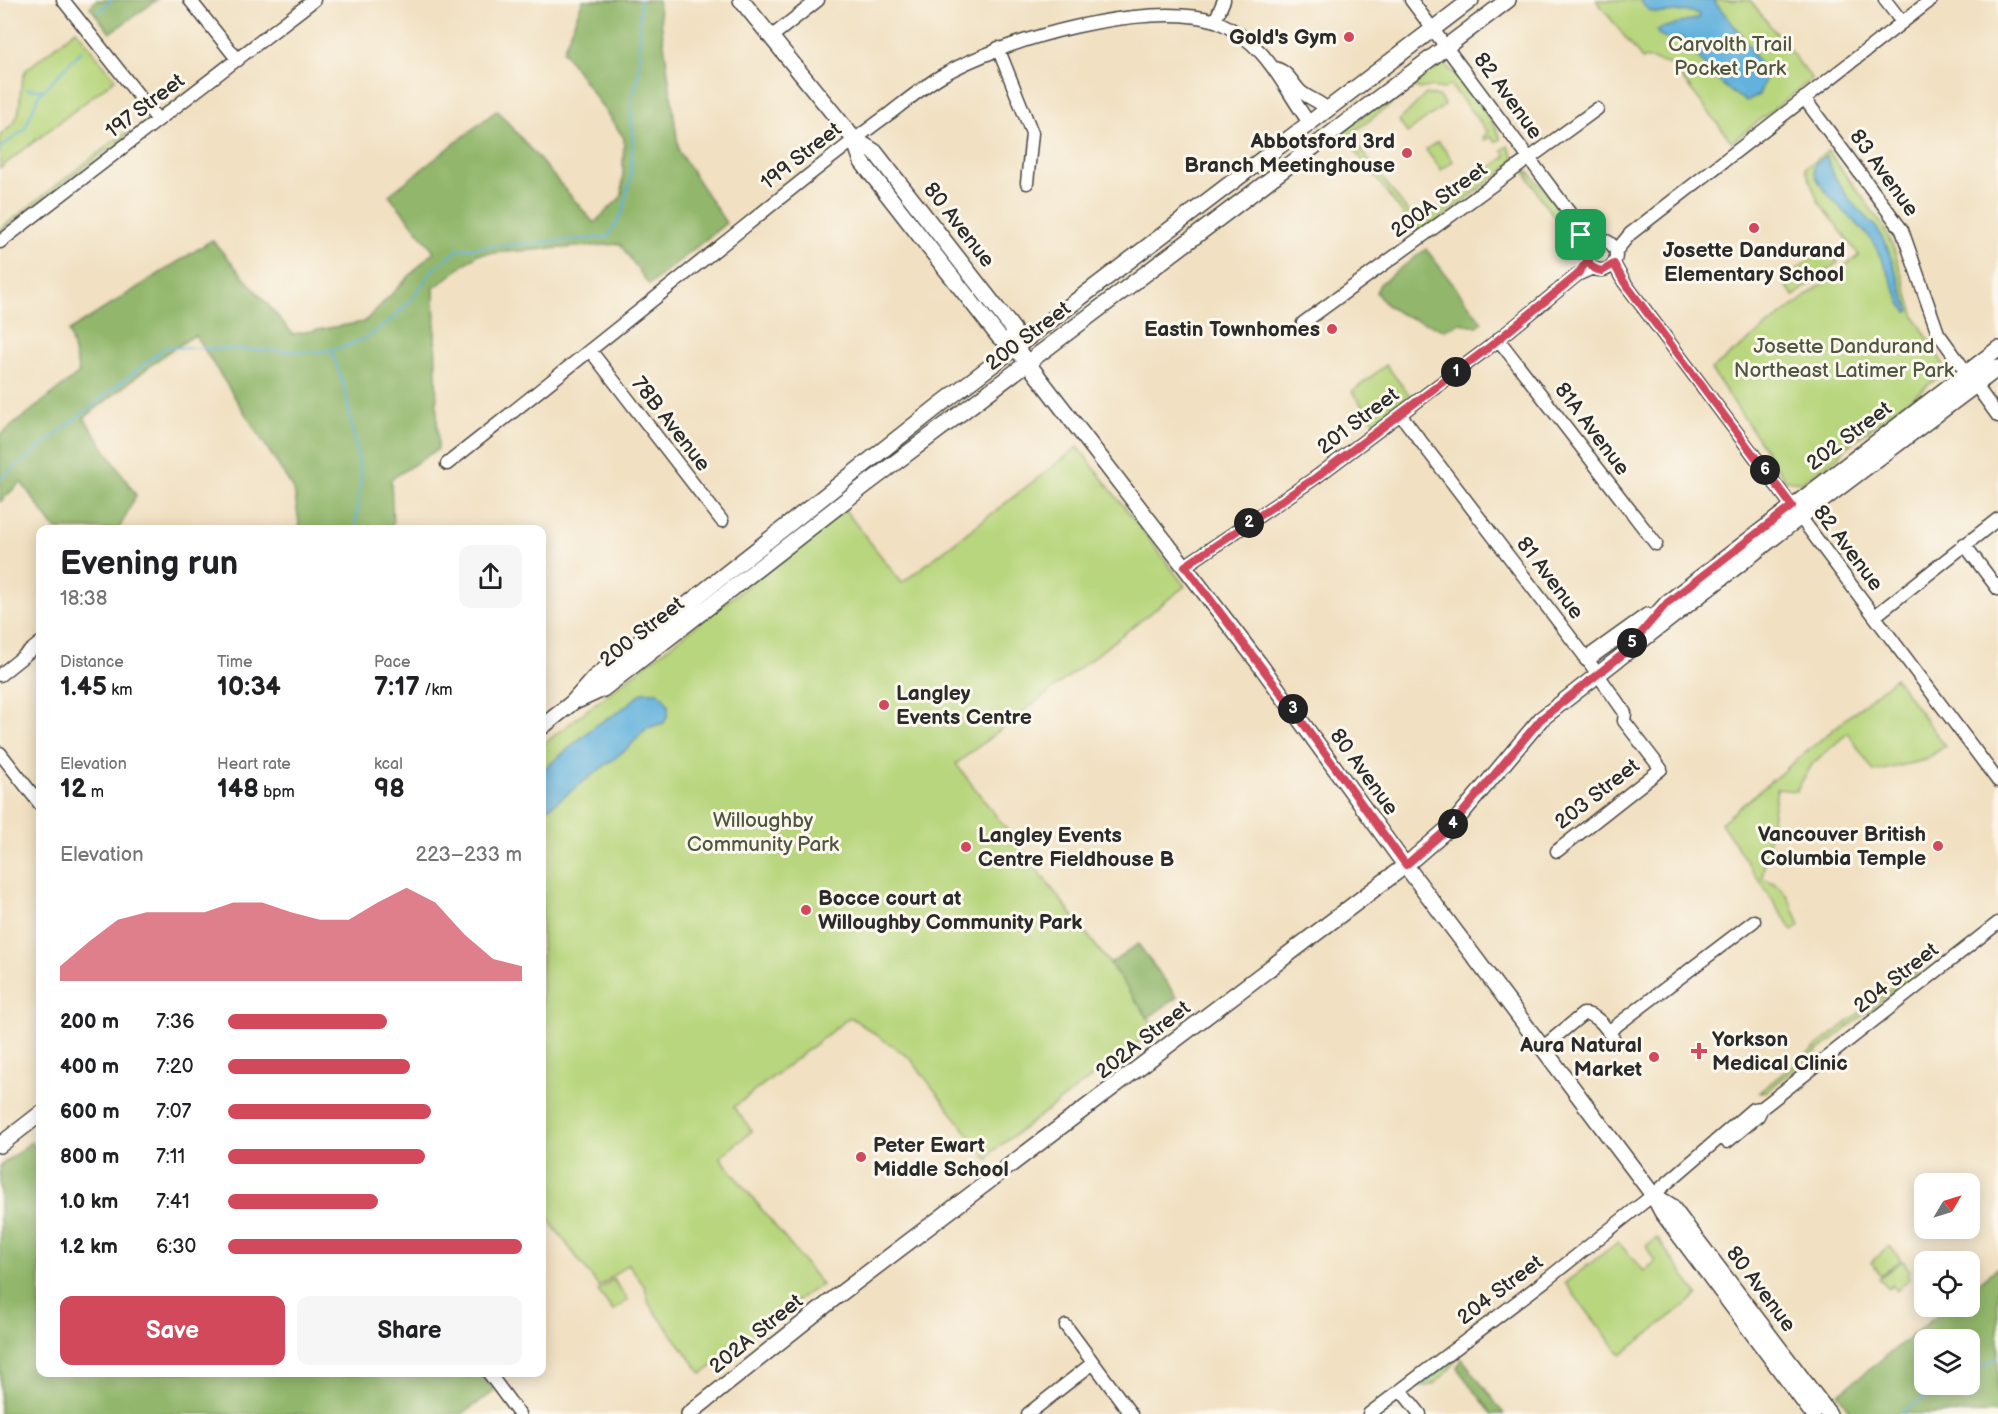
<!DOCTYPE html>
<html lang="en">
<head>
<meta charset="utf-8">
<style>
  body { margin:0; font-family:"Balsamiq Sans",sans-serif; background:#f6f6f6; color:#202124; height:100vh; display:flex; flex-direction:column; font-size:22px; white-space:nowrap }
  * { box-sizing:border-box; margin:0 }
  p { font-size:20px; color:#757577 }
  .icon { flex:none; width:33px; height:33px; fill:none; stroke:currentColor; stroke-width:2; stroke-linecap:round; stroke-linejoin:round }
  .map { position:relative; flex:1; overflow:hidden }
  .side { position:absolute; left:36px; top:525px; width:510px; height:852px; display:flex; flex-direction:column; background:#fff; border-radius:12px; box-shadow:0 3px 15px #0003 }
  .side>* { flex:none }
  .needle { width:39px; rotate:52deg }
  .controls { position:absolute; left:1914px; top:1173px; display:grid; gap:12px }
  .controls a { display:grid; place-items:center; width:66px; height:66px; border-radius:12px; background:#fff; box-shadow:0 3px 15px #0003; font-size:30px }
  .pin { position:absolute; display:grid; place-items:center; width:51px; height:51px; color:#fff; margin:-26px; border-radius:12px; box-shadow:0 3px 9px #0006 }
  .km { position:absolute; width:30px; height:30px; margin:-15px; border-radius:50%; background:#222; color:#fff; font-size:16px; line-height:30px; text-align:center }
  .round { display:grid; place-items:center; flex:none; width:63px; height:63px; border-radius:12px; background:#f6f6f6 }
  .headline { display:flex; align-items:center; justify-content:space-between; height:102px; padding:0 24px }
  h1 { font-size:33px; font-weight:600; line-height:45px }
  .metrics { display:grid; grid-template-columns:repeat(3,1fr); gap:9px; height:102px; padding:6px 24px }
  .metrics div { display:grid; align-content:center }
  .metrics b { font-size:26px; font-weight:600 }
  .metrics small { font-size:16px; font-weight:400 }
  .metrics p { font-size:16px }
  .chart { height:168px; padding:12px 24px }
  .chart p { display:flex; justify-content:space-between }
  .chart svg { width:100%; height:108px; margin-top:6px; fill:#d1495b; opacity:.7 }
  .primary-button { display:flex; gap:12px; margin-top:auto; padding:12px 24px }
  .primary-button a { flex:1; height:69px; border-radius:12px; background:#d1495b; color:#fff; font-size:24px; font-weight:600; line-height:69px; text-align:center }
  .primary-button a+a { background:#f6f6f6; color:#202124 }
  ul { padding:0 24px; list-style:none; font-size:20px }
  li { display:grid; grid-template-columns:96px 72px 1fr; align-items:center; height:45px }
  li i { height:15px; border-radius:8px; background:#d1495b }
  .map>svg:first-child { display:block }
</style>
</head>
<body>
<div class="map">
<svg width="1998" height="1414" viewBox="0 0 1998 1414">
  <rect width="100%" height="100%" fill="#fbf7ec"/>
  <filter id="ink" filterUnits="userSpaceOnUse"><feTurbulence type="fractalNoise" baseFrequency=".0167" numOctaves="2"/><feDisplacementMap in="SourceGraphic" scale="12" xChannelSelector="R" yChannelSelector="G"/><feConvolveMatrix kernelMatrix="1 2 1 2 8 2 1 2 1" color-interpolation-filters="sRGB"/></filter>
  <filter id="wash" filterUnits="userSpaceOnUse"><feTurbulence type="fractalNoise" baseFrequency=".008" numOctaves="4" result="noise"/><feDisplacementMap in="SourceGraphic" scale="24" xChannelSelector="R" yChannelSelector="G"/><feGaussianBlur stdDeviation="1.35" result="paint"/><feColorMatrix in="noise" values="0 0 0 0 0 0 0 0 0 0 0 0 0 0 0 0 0 1.4 0 .05"/><feComposite in="paint" operator="in"/></filter>
  <g filter="url(#wash)">
    <rect width="100%" height="100%" fill="#f1e0c1"/>
    <path fill="#b8d67d" stroke="#728054" stroke-width="1.5" d="M1596 0H1750L1812 79 1732 142 1672 65 1645 58 1643 60Z
      M76 30 115 79 0 168V135C31 115 13 96 26 70Z
      M1438 60C1452 66 1501 127 1500 139L1495 142 1491 137 1484 140 1483 137 1488 132 1450 85 1444 89 1431 87 1419 89 1415 86 1350 135 1417 224 1506 156 1502 150 1508 146 1514 157 1512 164 1419 235 1341 132Z
      M1426 94 1438 96 1445 105 1407 133 1399 121Z
      M129 130 130 133 113 148 106 151 0 232V229L115 140 118 141 117 139Z
      M1438 141 1453 161 1441 170 1426 150Z
      M1828 151 1882 224 1893 247 1915 317 1945 367 1944 373 1845 448 1840 456 1801 482 1786 480C1759 443 1738 406 1711 370L1859 255 1818 201 1805 168Z
      M1524 170 1531 174 1570 222 1578 235 1572 236 1544 204Z
      M1826 247 1838 262 1794 296 1782 281Z
      M1386 365 1410 396 1377 425 1352 392Z
      M1078 447 1185 586 956 764 1110 964 1156 1029 993 1151 988 1160 910 1058 850 1017 734 1107 752 1131 720 1157 822 1285 806 1294 702 1374 649 1304 645 1287 628 1264 599 1287 542 1211V745L845 510 902 583Z
      M1895 678 1945 746 1925 760 1874 772 1848 733 1813 763 1796 791 1777 789 1762 878C1789 887 1789 900 1800 925L1793 931 1721 823Z
      M1915 969 1918 972 1767 1091 1758 1093Z
      M1657 1238 1698 1295 1621 1355 1565 1283 1618 1242 1644 1271 1655 1262 1646 1246Z
      M1890 1246 1901 1260 1881 1275 1871 1262Z
      M1903 1261 1910 1271 1907 1274 1910 1278 1897 1291 1892 1285 1888 1289 1879 1278Z
      M613 1279 628 1300 613 1311 598 1291Z
      M1457 1353 1459 1356C1448 1370 1437 1392 1414 1385Z"/>
    <path fill="#92b76c" stroke="#5e714c" stroke-width="1.5" fill-rule="evenodd" d="M96 0H157L110 33 90 7Z
      M583 0H658L679 152 726 223 649 285 620 244 478 254 434 288 438 449 391 479 393 529H300L294 490 195 335 168 352 84 418 136 495 119 529H55L21 482 0 502V435L79 373 69 331 212 240 293 334 364 322 434 251 389 195 497 110 594 223 622 196 624 138 563 51Z
      M1426 249 1482 322 1477 326 1460 323 1444 330C1418 318 1392 318 1376 292L1380 284Z
      M1138 944 1177 997 1148 1018 1110 964Z
      M31 1142 40 1153V1372H481L495 1391 462 1414H0V1166Z
      M1998 1267V1413L1852 1414 1838 1394 1948 1307 1970 1306V1290ZM1924 1340H1970V1384H1924Z
      M1462 1359 1464 1361 1504 1414H1492L1457 1368Z"/>
    <path fill="#63b2dd" stroke="#476e84" stroke-width="1.5" d="M1640 0H1713C1733 24 1755 49 1765 79L1759 95 1746 101C1719 88 1701 62 1684 38L1667 39 1658 34 1657 30 1662 28 1699 18V14C1679 5 1653 25 1640 0Z
      M1826 156 1834 176 1849 199 1876 227 1887 247 1910 311 1907 312 1901 303C1892 282 1883 259 1871 239 1860 223 1806 184 1815 163Z
      M643 692H658C670 702 671 710 664 723L647 728 628 748 550 807 542 809V771L596 725 617 713Z"/>
    <g fill="none" stroke-linecap="round" stroke-linejoin="round">
      <path stroke="#63b2dd" stroke-width="2" d="M99 12 111 0
        M26 89 44 90
        M0 148 25 129 39 95 82 50
        M331 349 345 389 361 475 355 530
        M0 479 166 347 319 352 344 347 369 336 390 321 414 297 432 270 459 249 608 237 623 211 631 174 633 132 630 105 639 73 640 0
        M1970 1373 1998 1357
        M1422 1385 1456 1358
        M1386 1414 1390 1409
        M1899 1414 1946 1384"/>
    </g>
  </g>
  <g filter="url(#ink)">
    <g fill="none" stroke-linecap="round" stroke-linejoin="round">
      <g stroke="#494642" stroke-width="15">
        <path id="minor" d="M63 0 158 120
          M190 0 238 60
          M1411 0 1572 216 1598 241
          M1885 0 1902 22
          M1215 21 1224 0
          M771 37 818 0
          M998 48 1032 133 1027 183
          M1275 68C1289 72 1291 82 1300 91 1309 99 1320 101 1328 110
          M1804 98 1902 230 1938 333 1998 416
          M1586 255a15 15 0 1 1 30 0a15 15 0 1 1-30 0Z
          M0 242 314 0
          M1616 251 1630 234 1931 0
          M1614 264 1624 282 1998 781
          M1303 323 1597 109
          M1498 339 1656 544
          M590 350 722 521
          M1400 414 1587 659 1625 713 1624 721 1661 769 1557 851
          M447 464C546 386 644 307 743 228 791 189 839 150 889 114 906 101 923 87 941 76 1004 39 1145 0 1216 21 1269 45 1279 81 1310 124
          M1964 544 1998 589
          M1185 566 1315 478 1488 348 1577 275 1593 268
          M1875 616 1998 519
          M0 675 40 643
          M0 753 40 804
          M1608 1032 1754 921
          M1542 1048 1583 1014C1599 1013 1609 1033 1617 1044
          M1727 1142 1758 1116 1762 1108 1771 1101 1998 923
          M1066 1326 1131 1414
          M488 1372 519 1414
          M1401 1390 1420 1414
          M1028 1414 1093 1363
          M1369 1414 1546 1280 1653 1195 1753 1109 1762 1108"/>
      </g>
      <g stroke="#494642" stroke-width="18">
        <path id="major" d="M741 0 854 139 875 152 1013 329 1016 348
          M854 139 862 162 999 337 1016 348 1258 662 1397 854 1653 1195 1662 1212 1813 1414
          M1641 632 1667 603 1998 349
          M1587 659 1647 616
          M579 700 603 689 855 493 1508 0
          M542 727 573 702 594 678 941 404 1471 0
          M0 1145 40 1114
          M1653 1195 1671 1206 1829 1414
          M689 1414 836 1297 1406 865 1452 825 1541 719 1787 527 1998 368"/>
      </g>
      <use href="#minor" stroke="#fff" stroke-width="12"/>
      <use href="#major" stroke="#fff" stroke-width="15"/>
    </g>
  </g>
  <g fill="none" stroke-linecap="round" stroke-linejoin="round" filter="url(#ink)">
    <g stroke="#fff" stroke-width="12">
      <path id="route" d="M1581 235 1572 216 1598 241 1589 247 1587 261 1577 275 1488 348 1315 478 1185 566 1287 701 1406 865 1452 825 1541 719 1622 655 1667 603 1792 506 1624 282 1614 264 1602 271C1587 268 1589 261 1588 249 1587 245 1583 239 1581 235"/>
    </g>
    <use href="#route" stroke="#d1495b" stroke-width="8"/>
  </g>
  <g fill="#d1495b" stroke="#fbf7ec" stroke-width="2">
    <circle cx="1349" cy="37" r="6"/>
    <circle cx="1407" cy="153" r="6"/>
    <circle cx="1754" cy="228" r="6"/>
    <circle cx="1332" cy="329" r="6"/>
    <circle cx="884" cy="705" r="6"/>
    <circle cx="1938" cy="846" r="6"/>
    <circle cx="966" cy="847" r="6"/>
    <circle cx="806" cy="910" r="6"/>
    <path d="M1696 1042h6v6h6v6h-6v6h-6v-6h-6v-6h6z"/>
    <circle cx="1654" cy="1057" r="6"/>
    <circle cx="861" cy="1157" r="6"/>
  </g>
  <g text-anchor="middle" dominant-baseline="central" stroke-width="6" stroke-linejoin="round" paint-order="stroke">
    <g font-size="21" font-weight="bold" fill="#2b2b2b" stroke="#fbf7ec" text-anchor="end">
      <text x="1337" y="37">Gold's Gym</text>
      <text x="1395" y="141">Abbotsford 3rd<tspan x="1395" dy="24">Branch Meetinghouse</tspan></text>
      <text x="1754" y="250" text-anchor="middle">Josette Dandurand<tspan x="1754" dy="24">Elementary School</tspan></text>
      <text x="1320" y="329">Eastin Townhomes</text>
      <text x="896" y="693" text-anchor="start">Langley<tspan x="896" dy="24">Events Centre</tspan></text>
      <text x="1926" y="834">Vancouver British<tspan x="1926" dy="24">Columbia Temple</tspan></text>
      <text x="978" y="835" text-anchor="start">Langley Events<tspan x="978" dy="24">Centre Fieldhouse B</tspan></text>
      <text x="818" y="898" text-anchor="start">Bocce court at<tspan x="818" dy="24">Willoughby Community Park</tspan></text>
      <text x="1712" y="1039" text-anchor="start">Yorkson<tspan x="1712" dy="24">Medical Clinic</tspan></text>
      <text x="1642" y="1045">Aura Natural<tspan x="1642" dy="24">Market</tspan></text>
      <text x="873" y="1145" text-anchor="start">Peter Ewart<tspan x="873" dy="24">Middle School</tspan></text>
    </g>
    <g font-size="21" fill="#4e5640" stroke="#fbf7ec">
      <text x="1730" y="44">Carvolth Trail<tspan x="1730" dy="24">Pocket Park</tspan></text>
      <text x="1844" y="346">Josette Dandurand<tspan x="1844" dy="24">Northeast Latimer Park</tspan></text>
      <text x="763" y="820">Willoughby<tspan x="763" dy="24">Community Park</tspan></text>
    </g>
    <g font-size="21" fill="#2b2b2b" stroke="#fbf7ec">
      <text transform="translate(1508 96) rotate(54)">82 Avenue</text>
      <text transform="translate(145 106) rotate(-37)">197 Street</text>
      <text transform="translate(801 156) rotate(-38)">199 Street</text>
      <text transform="translate(1884 173) rotate(54)">83 Avenue</text>
      <text transform="translate(1439 200) rotate(-36)">200A Street</text>
      <text transform="translate(959 225) rotate(52)">80 Avenue</text>
      <text transform="translate(1028 336) rotate(-37)">200 Street</text>
      <text transform="translate(1358 421) rotate(-37)">201 Street</text>
      <text transform="translate(671 424) rotate(52)">78B Avenue</text>
      <text transform="translate(1592 429) rotate(53)">81A Avenue</text>
      <text transform="translate(1849 436) rotate(-37)">202 Street</text>
      <text transform="translate(1848 548) rotate(53)">82 Avenue</text>
      <text transform="translate(1550 578) rotate(53)">81 Avenue</text>
      <text transform="translate(642 632) rotate(-38)">200 Street</text>
      <text transform="translate(1364 772) rotate(54)">80 Avenue</text>
      <text transform="translate(1597 794) rotate(-38)">203 Street</text>
      <text transform="translate(1896 978) rotate(-38)">204 Street</text>
      <text transform="translate(1143 1040) rotate(-38)">202A Street</text>
      <text transform="translate(1761 1289) rotate(53)">80 Avenue</text>
      <text transform="translate(1500 1290) rotate(-37)">204 Street</text>
      <text transform="translate(756 1334) rotate(-39)">202A Street</text>
    </g>
  </g>
</svg>
<div class="controls">
<a><svg class="needle" viewBox="-14 -14 28 28"><path d="M0-13l5 13h-10z" fill="#e53935"/><path d="M0 13l5-13h-10z" fill="#757577"/></svg></a>
<a><svg class="icon" aria-label="locate" viewBox="0 0 24 24"><circle cx="12" cy="12" r="6"/><path d="M12 2v4M12 18v4M2 12h4M18 12h4"/></svg></a>
<a><svg class="icon" aria-label="layers" viewBox="0 0 24 24"><path d="M12 4l9 5-9 5-9-5zM3 14l9 5 9-5"/></svg></a>
</div>
<div class="pin" style="left:1581px;top:235px;background:#1e9e55"><svg class="icon" aria-label="arrive" viewBox="0 0 24 24"><path d="M6 21V4h12l-3 4 3 4H6"/></svg></div>
<b class="km" style="left:1456px;top:372px">1</b>
<b class="km" style="left:1249px;top:523px">2</b>
<b class="km" style="left:1293px;top:709px">3</b>
<b class="km" style="left:1453px;top:824px">4</b>
<b class="km" style="left:1632px;top:643px">5</b>
<b class="km" style="left:1765px;top:470px">6</b>
<section class="side">
<div class="headline"><div><h1>Evening run</h1><p>18:38</p></div><a class="round"><svg class="icon" aria-label="share" viewBox="0 0 24 24"><path d="M12 15V3M7 8l5-5 5 5M5 13v7h14v-7"/></svg></a></div>
<div class="metrics">
<div><p>Distance</p><b>1.45<small> km</small></b></div>
<div><p>Time</p><b>10:34</b></div>
<div><p>Pace</p><b>7:17<small> /km</small></b></div>
</div>
<div class="metrics">
<div><p>Elevation</p><b>12<small> m</small></b></div>
<div><p>Heart rate</p><b>148<small> bpm</small></b></div>
<div><p>kcal</p><b>98</b></div>
</div>
<div class="chart"><p><span>Elevation</span>223–233 m</p>
<svg viewBox="0 0 160 44" preserveAspectRatio="none"><path d="M0 44V38L10 28L20 19L30 16L40 16L50 16L60 12L70 12L80 16L90 19L100 19L110 12L120 6L130 12L140 25L150 35L160 38V44z"/></svg>
</div>
<ul>
<li><b>200 m</b>7:36<i style="width:54%"></i></li>
<li><b>400 m</b>7:20<i style="width:62%"></i></li>
<li><b>600 m</b>7:07<i style="width:69%"></i></li>
<li><b>800 m</b>7:11<i style="width:67%"></i></li>
<li><b>1.0 km</b>7:41<i style="width:51%"></i></li>
<li><b>1.2 km</b>6:30<i style="width:100%"></i></li>
</ul>
<div class="primary-button"><a>Save</a><a>Share</a></div>
</section>
</div>
</body>
</html>
